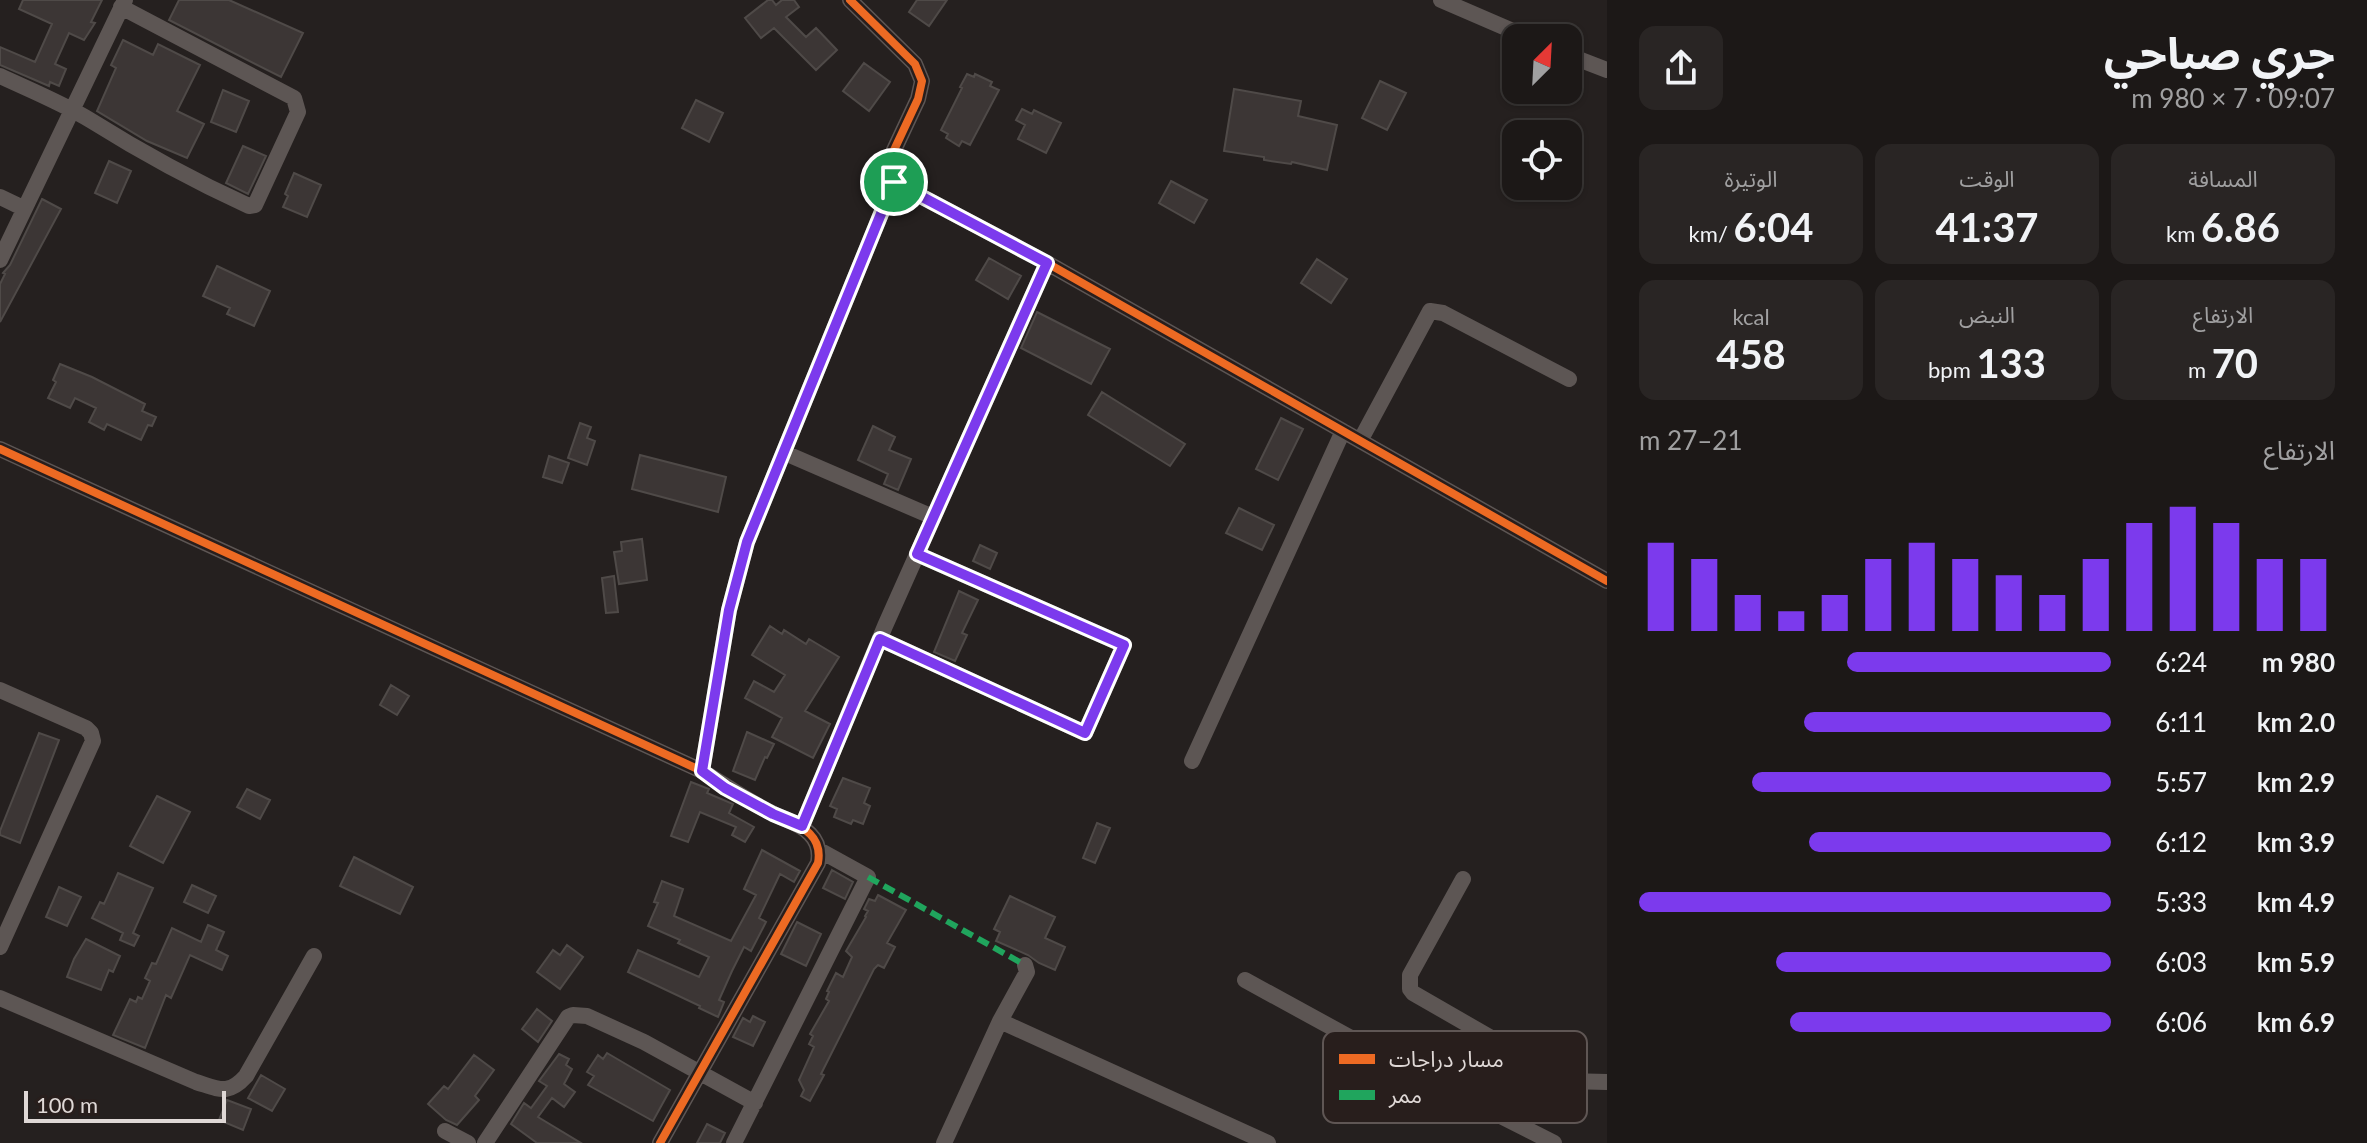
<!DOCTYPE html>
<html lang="ar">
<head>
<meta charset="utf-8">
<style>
  body { margin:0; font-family:Lato,"Noto Sans Arabic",sans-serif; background:#292524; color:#f1f3f6; direction:rtl; height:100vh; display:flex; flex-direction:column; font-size:30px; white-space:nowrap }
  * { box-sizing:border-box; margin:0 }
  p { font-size:26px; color:#a0a0a1 }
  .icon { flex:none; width:44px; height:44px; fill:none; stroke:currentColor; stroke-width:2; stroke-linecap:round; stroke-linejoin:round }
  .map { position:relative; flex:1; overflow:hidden; direction:ltr }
  .details { display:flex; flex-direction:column; background:#1c1817; width:760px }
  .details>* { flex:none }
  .needle { width:52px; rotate:24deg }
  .fabs { position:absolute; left:1502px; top:24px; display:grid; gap:16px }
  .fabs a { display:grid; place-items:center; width:80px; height:80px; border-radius:16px; background:#1c1817; box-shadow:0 2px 6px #0004,0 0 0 2px #3a3736; font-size:40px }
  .scale { position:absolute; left:24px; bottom:20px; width:202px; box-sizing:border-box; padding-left:8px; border:4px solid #dfd8d6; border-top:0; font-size:22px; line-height:28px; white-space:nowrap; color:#dfd8d6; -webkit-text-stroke:6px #281e1c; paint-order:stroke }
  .pin { position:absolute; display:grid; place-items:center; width:68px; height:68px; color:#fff; margin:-34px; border:4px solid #fff; border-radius:50%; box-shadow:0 2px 8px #0007 }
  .round { display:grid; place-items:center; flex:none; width:84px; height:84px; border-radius:16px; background:#292524 }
  .head { display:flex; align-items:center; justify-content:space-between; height:136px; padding:0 32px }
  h1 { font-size:44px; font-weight:700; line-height:60px }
  .figures { display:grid; grid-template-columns:repeat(3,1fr); gap:12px; height:136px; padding:8px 32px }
  .figures div { display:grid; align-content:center; border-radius:16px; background:#292524; text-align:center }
  .figures b { font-size:40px; font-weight:700 }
  .figures small { font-size:22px; font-weight:400 }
  .figures p { font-size:22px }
  .chart { height:224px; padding:16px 32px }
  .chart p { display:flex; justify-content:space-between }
  .chart svg { width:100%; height:144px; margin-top:8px; stroke:#7c3aed; stroke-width:6 }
  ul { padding:0 32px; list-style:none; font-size:26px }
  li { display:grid; grid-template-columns:128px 96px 1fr; align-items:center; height:60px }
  li i { height:20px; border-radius:10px; background:#7c3aed }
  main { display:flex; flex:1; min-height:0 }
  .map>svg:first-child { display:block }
</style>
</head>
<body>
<main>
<section class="details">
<div class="head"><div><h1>جري صباحي</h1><p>09:07 · 7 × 980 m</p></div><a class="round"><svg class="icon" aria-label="share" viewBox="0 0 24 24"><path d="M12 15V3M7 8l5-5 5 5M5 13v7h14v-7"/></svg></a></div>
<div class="figures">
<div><p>المسافة</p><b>6.86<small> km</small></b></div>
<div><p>الوقت</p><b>41:37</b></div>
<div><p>الوتيرة</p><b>6:04<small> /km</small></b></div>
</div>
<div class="figures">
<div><p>الارتفاع</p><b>70<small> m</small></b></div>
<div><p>النبض</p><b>133<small> bpm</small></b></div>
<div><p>kcal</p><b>458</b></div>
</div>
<div class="chart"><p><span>الارتفاع</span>21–27 m</p>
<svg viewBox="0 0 160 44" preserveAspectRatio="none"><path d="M5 44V17M15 44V22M25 44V33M35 44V38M45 44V33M55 44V22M65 44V17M75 44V22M85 44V27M95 44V33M105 44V22M115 44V11M125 44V6M135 44V11M145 44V22M155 44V22"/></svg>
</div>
<ul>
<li><b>980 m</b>6:24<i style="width:56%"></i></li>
<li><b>2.0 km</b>6:11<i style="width:65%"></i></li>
<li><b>2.9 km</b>5:57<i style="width:76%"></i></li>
<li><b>3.9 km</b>6:12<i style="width:64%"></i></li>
<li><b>4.9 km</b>5:33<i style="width:100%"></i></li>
<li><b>5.9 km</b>6:03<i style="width:71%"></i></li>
<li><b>6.9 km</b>6:06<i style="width:68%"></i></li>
</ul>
</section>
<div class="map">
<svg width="1607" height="1143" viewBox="0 0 1607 1143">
  <rect width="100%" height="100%" fill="#25201f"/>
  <path fill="#3c3635" stroke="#4f4a48" stroke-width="2" d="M23 0H102L91 22 95 23 84 40 69 33 55 64 66 69 59 86 50 82 49 86 0 65V47L35 62 52 24 19 9Z
    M179 0H229L303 33 281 77 169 20Z
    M768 0H772L776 5 782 0H794L799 7 786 17 806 37 816 28 837 50 816 70 774 28 761 38 745 18Z
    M917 0H947L929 26 909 12Z
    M123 40 153 55 158 44 200 65 177 111 204 124 187 158 147 141 97 111 116 68 111 65Z
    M864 63 890 82 869 111 843 91Z
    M967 74 974 77 975 74 992 82 990 86 999 90 970 145 962 141 959 146 946 138 948 134 941 130 962 88 960 87Z
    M1380 81 1406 93 1387 130 1362 118Z
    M1234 89 1301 101 1298 116 1337 125 1327 170 1292 162 1291 164 1264 160V157L1224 151Z
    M223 90 249 101 236 132 211 122Z
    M696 100 723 113 709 142 682 128Z
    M1022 109 1032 114 1034 110 1061 123 1046 153 1018 139 1025 125 1016 120Z
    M243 146 266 156 248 194 226 183Z
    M109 161 131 171 117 203 95 193Z
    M294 173 321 185 307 217 283 207 288 196 285 194Z
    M1171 181 1207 200 1194 223 1159 203Z
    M42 199 61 209 0 322V284L5 274 3 273 10 265Z
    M989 258 1021 276 1008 299 976 280Z
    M1317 259 1347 279 1331 303 1301 283Z
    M217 266 270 291 254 326 227 314 230 308 203 296Z
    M1037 312 1110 349 1091 384 1021 348Z
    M60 364 92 377 145 404 142 411 156 417 152 426 148 425 141 440 107 424 104 430 89 422 96 408 75 398 70 408 48 398 56 382 53 380Z
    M1102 392 1185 444 1170 466 1088 415Z
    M1281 418 1303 429 1278 480 1256 469Z
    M580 423 591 427 587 438 595 441 587 465 568 458Z
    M873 426 895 437 889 450 911 459 898 490 884 484 888 474 858 460Z
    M640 455 726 477 718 512 632 489Z
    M549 456 569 463 562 483 543 477Z
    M1239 508 1274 525 1262 550 1226 533Z
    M642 539 647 580 619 584 614 552 622 551 621 542Z
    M980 545 997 553 990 569 973 561Z
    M614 576 618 612 606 613 602 578Z
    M959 591 978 600 962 633 967 635 955 661 934 652Z
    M770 626 782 634 784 630 806 644 809 639 839 657 805 711 830 724 813 758 772 737 782 718 745 698 754 681 774 692 785 675 752 655Z
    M391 685 409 696 397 715 380 705Z
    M747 732 774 744 767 758 765 757 755 780 733 771Z
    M39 733 59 740 20 843 0 835V831Z
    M843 778 870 788 864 803 870 806 863 824 853 820 851 824 834 817 837 809 830 806Z
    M691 782 709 789 707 793 733 804 729 813 754 827 745 842 732 835 736 827 700 812 688 842 671 836Z
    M247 789 270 800 260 819 237 807Z
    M157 796 190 812 163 863 130 846Z
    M1097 823 1110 828 1095 863 1083 858Z
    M762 850 800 871 794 882 780 874 759 918 766 922 751 951 744 947 732 971 719 1000 724 1002 718 1017 699 1008 700 1006 628 972 638 950 699 977 709 957 678 943 680 940 648 926 658 903 654 902 662 881 683 889 674 916 731 941 756 895 744 889Z
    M354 857 413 887 400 914 340 886Z
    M832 870 853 882 845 899 823 888Z
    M118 873 153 888 133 933 139 936 134 946 120 940 123 933 92 918 100 902 104 904Z
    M192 885 216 896 208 913 184 902Z
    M59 887 81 897 67 926 46 917Z
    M878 895 906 910 887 943 895 947 884 968 878 965 874 969 821 1074 824 1075 810 1101 801 1096 804 1090 799 1080 814 1047 809 1044 813 1036 810 1034 829 1001 826 999 829 992 827 991 836 973 843 977 852 957 846 951 866 917 865 916 868 911 864 909 869 899 875 901Z
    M1010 896 1055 917 1045 938 1065 947 1055 970 1039 963 1028 955 996 941 1000 932 994 929Z
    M797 922 821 934 806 966 781 954Z
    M208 925 224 932 216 950 228 956 222 970 190 955 171 998 166 995 145 1048 113 1035 130 999 136 1002 138 997 142 999 150 981 145 978 152 963 156 964 172 928 201 942Z
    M86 939 120 956 113 972 109 970 101 990 67 977 74 959Z
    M567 945 583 957 560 989 537 972 553 950 560 955Z
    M537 1009 552 1021 538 1042 522 1029Z
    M753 1016 765 1022 753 1046 733 1037 743 1018 750 1022Z
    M607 1053 670 1090 653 1121 588 1085 594 1076 587 1072 598 1055 603 1059Z
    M559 1054 569 1059 566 1065 572 1069 564 1084 575 1092 564 1107 552 1098 538 1117 581 1143H537L511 1124 524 1103 531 1108 547 1086 539 1081Z
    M474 1055 494 1070 475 1096 479 1100 457 1125 446 1120 428 1104 444 1086 448 1089Z
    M261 1075 285 1089 272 1111 248 1098Z
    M227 1100 251 1109 243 1130 219 1120Z
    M707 1124 725 1133 720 1143H697Z"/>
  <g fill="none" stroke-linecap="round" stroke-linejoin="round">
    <path stroke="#5d5654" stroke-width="16" d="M850 0 915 64 922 81 918 99 887 165V174L894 182 1047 263 1607 581
      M1441 0 1529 38
      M1568 55 1607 70
      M0 76C30 90 62 103 90 120 141 152 194 181 249 206L255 205 298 112 294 98 121 7
      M0 197 23 208
      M0 260 125 0
      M1360 441 1430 311 1443 313 1569 379
      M0 449 702 771C725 785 747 801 772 813 785 820 800 823 810 834 818 842 820 852 818 863L660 1143
      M785 453 933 517
      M880 639 1085 733 1124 645 917 554
      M0 690 86 728 91 733 93 741 0 947
      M1192 761 1343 431
      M702 771 729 610 747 542 894 182
      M802 826 885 626 1047 263
      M1463 879 1410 975V989L1413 993 1566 1081 1607 1082
      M1245 980 1404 1067 1554 1143
      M0 998 196 1082C219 1089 228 1096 246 1076L314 956
      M1000 1021 1268 1143
      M445 1131 468 1143
      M485 1143 568 1017 573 1015 587 1016 644 1042 755 1103
      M734 1143 868 877 819 850
      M944 1143 1000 1021 1027 972 1025 965"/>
    <path stroke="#20a55d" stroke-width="6" stroke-dasharray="12 6" stroke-linecap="butt" d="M868 877 1025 965"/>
    <g stroke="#281e1c" stroke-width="13">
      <path id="cycleway" d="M850 0 915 64 922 81 918 99 887 165V174L894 182 1047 263 1607 581
        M0 449 702 771C725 785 747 801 772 813 785 820 800 823 810 834 818 842 820 852 818 863L660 1143"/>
    </g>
    <use href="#cycleway" stroke="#ed6a23" stroke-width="8"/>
  </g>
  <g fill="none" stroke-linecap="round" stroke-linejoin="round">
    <g stroke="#fff" stroke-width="16">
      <path id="route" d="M894 182 1047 263 917 554 1124 645 1085 733 880 639 802 826 773 814 725 788 702 771 729 610 747 542Z"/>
    </g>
    <use href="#route" stroke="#7c3aed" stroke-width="10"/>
  </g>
  <rect x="1323" y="1031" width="264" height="92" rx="12" fill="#281e1c" stroke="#5f5654" stroke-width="2"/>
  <rect x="1339" y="1054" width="36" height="10" fill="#ed6a23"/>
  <rect x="1339" y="1090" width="36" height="10" fill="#20a55d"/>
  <g font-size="22" fill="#dfd8d6">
    <text x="1389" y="1067">مسار دراجات</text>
    <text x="1389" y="1103">ممر</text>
  </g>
</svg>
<div class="fabs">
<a><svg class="needle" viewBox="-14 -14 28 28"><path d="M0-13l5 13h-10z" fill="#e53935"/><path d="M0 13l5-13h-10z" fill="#a0a0a1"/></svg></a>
<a><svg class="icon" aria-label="locate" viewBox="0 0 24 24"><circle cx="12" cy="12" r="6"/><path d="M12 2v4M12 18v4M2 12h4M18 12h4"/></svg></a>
</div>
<div class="scale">100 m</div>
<div class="pin" style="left:894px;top:182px;background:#1e9e55"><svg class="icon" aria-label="arrive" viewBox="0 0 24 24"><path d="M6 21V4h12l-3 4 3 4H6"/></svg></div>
</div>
</main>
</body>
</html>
